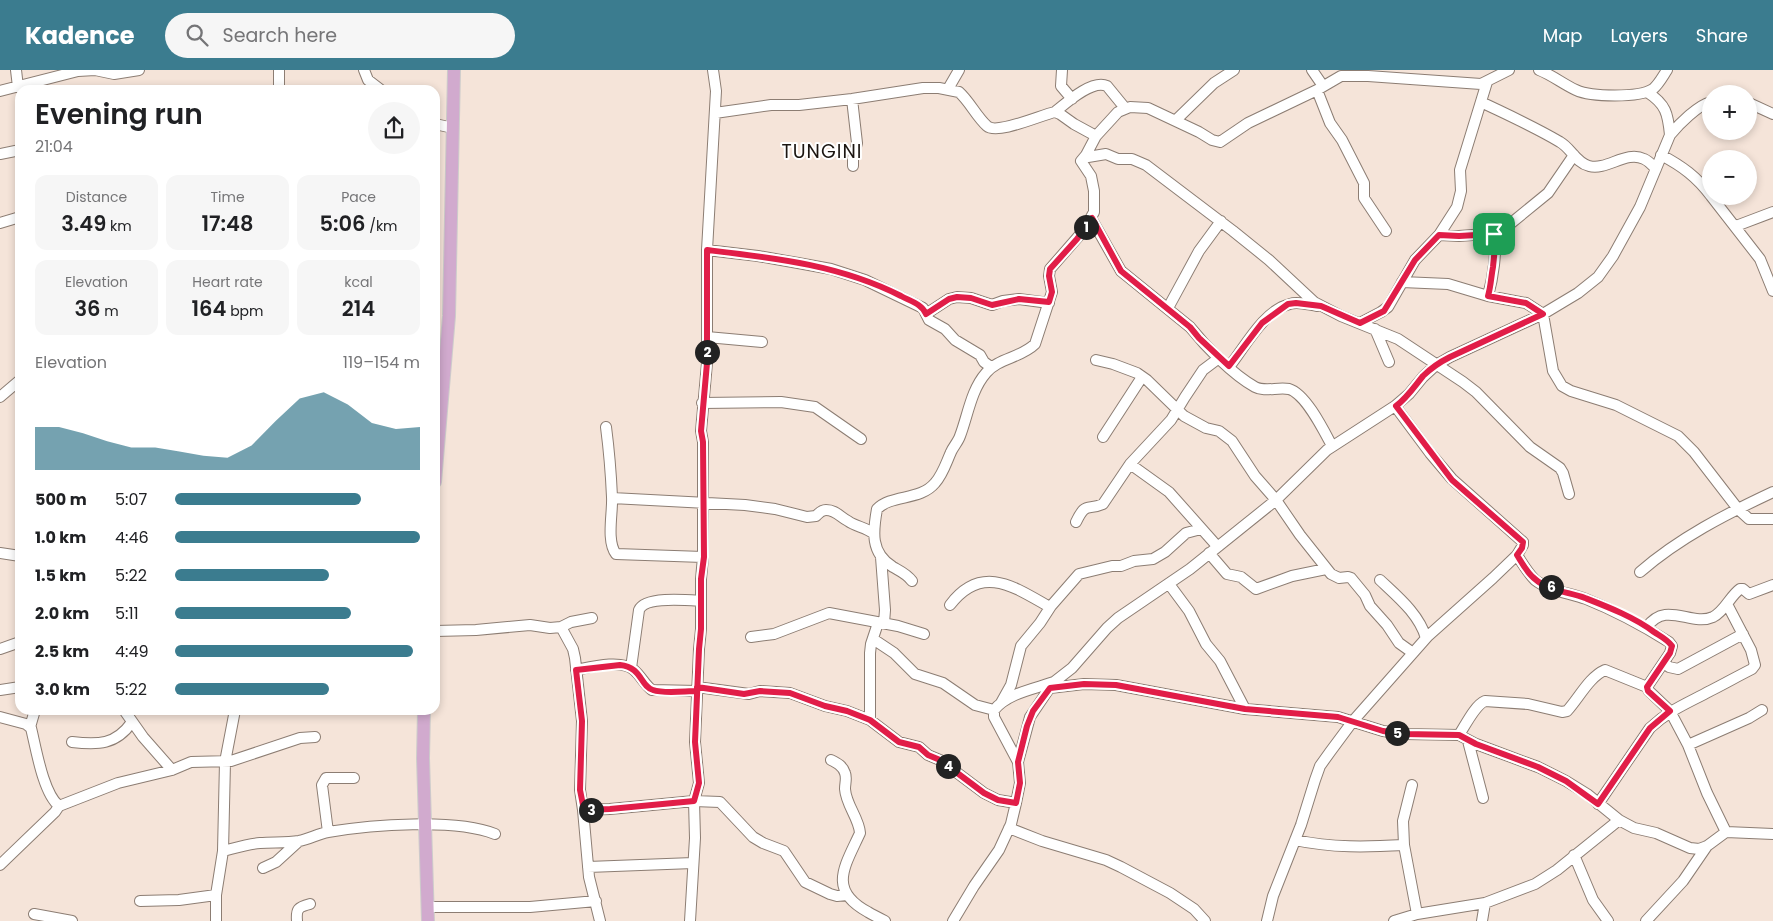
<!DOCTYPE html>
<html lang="en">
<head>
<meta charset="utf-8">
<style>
  body { margin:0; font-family:Poppins,sans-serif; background:#f6f6f6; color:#202124; height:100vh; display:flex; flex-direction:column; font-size:19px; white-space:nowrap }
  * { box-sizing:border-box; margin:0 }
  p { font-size:16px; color:#757577 }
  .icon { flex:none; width:28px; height:28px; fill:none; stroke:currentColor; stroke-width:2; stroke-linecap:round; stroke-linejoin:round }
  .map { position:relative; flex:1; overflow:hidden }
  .side { position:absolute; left:15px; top:15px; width:425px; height:630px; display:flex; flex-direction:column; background:#fff; border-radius:15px; box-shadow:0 2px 8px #0003 }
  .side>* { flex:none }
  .buttons { position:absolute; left:1702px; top:15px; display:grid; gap:10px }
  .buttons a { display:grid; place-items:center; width:55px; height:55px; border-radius:50%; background:#fff; box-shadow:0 2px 8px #0003; font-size:25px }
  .pin { position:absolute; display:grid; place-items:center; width:42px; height:42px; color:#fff; margin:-21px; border-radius:10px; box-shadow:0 2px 8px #0006 }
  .km { position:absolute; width:25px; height:25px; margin:-12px; border-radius:50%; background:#222; color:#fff; font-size:14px; line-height:25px; text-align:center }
  .round { display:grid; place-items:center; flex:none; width:52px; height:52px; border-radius:26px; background:#f6f6f6 }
  .overview { display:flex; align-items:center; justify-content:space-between; height:85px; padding:0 20px }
  h1 { font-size:28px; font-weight:600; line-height:38px }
  .metrics { display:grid; grid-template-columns:repeat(3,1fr); gap:8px; height:85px; padding:5px 20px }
  .metrics div { display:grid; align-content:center; border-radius:12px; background:#f6f6f6; text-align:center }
  .metrics b { font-size:21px; font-weight:600 }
  .metrics small { font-size:14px; font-weight:400 }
  .metrics p { font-size:14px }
  .chart { height:140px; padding:10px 20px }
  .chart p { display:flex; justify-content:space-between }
  .chart svg { width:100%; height:90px; margin-top:5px; fill:#3b7c8f; opacity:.7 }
  ul { padding:0 20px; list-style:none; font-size:16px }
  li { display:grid; grid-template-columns:80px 60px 1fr; align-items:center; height:38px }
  li i { height:12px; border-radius:6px; background:#3b7c8f }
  header { display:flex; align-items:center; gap:30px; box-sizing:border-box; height:70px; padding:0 25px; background:#3b7c8f; color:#fff }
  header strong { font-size:24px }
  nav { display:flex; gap:28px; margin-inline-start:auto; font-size:18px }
  .search { width:350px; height:45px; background:#f6f6f6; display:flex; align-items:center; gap:12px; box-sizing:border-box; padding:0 18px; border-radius:28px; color:#757577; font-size:19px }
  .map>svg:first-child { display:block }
</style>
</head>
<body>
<header>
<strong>Kadence</strong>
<div class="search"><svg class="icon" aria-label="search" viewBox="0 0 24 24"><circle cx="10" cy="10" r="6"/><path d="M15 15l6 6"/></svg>Search here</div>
<nav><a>Map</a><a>Layers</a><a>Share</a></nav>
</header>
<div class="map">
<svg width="1773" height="851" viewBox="0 0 1773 851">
  <rect width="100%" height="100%" fill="#f5e4d9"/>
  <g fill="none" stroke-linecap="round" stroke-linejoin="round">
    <g stroke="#8c7d73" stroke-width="12">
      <path id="minor" d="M16 0 18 17
        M279 0V20
        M364 0 368 10 381 20
        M1062 0 1061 16 1072 29
        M1312 0 1323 16
        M1509 0 1481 14 1368 6H1341L1317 20 1248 53 1220 72 1212 70 1199 62 1148 38 1130 37 1118 42 1096 66 1086 85 1088 87 1106 84 1118 89H1132L1146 95 1233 161 1269 190 1314 232 1341 246 1398 269 1463 312 1476 322 1530 377 1560 398 1563 403 1569 424
        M1539 0C1552 5 1563 14 1576 20 1591 27 1639 28 1653 19 1659 14 1663 6 1667 0
        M948 19 959 0
        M1317 20 1330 53 1342 70 1364 113V128L1386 161
        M0 21 78 1 95 0 114 4 139 0
        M1647 22C1666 34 1668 44 1670 65
        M852 29 857 73 853 88V96
        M1481 32C1508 45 1535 57 1560 72 1571 78 1576 93 1589 96 1607 101 1626 80 1644 89 1649 91 1653 96 1656 99
        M1749 33 1773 44
        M1055 42C1066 33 1092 9 1107 16L1125 38
        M715 43 771 35H799L852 29 923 18H939L959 22C970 32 976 46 987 56 997 65 1041 45 1055 42L1060 44 1074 54 1096 66
        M1176 50 1214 13 1234 0
        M435 54 453 58
        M0 84 20 80
        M1661 85C1682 96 1697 107 1711 126
        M1711 126 1760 189 1773 221
        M1091 148 1121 201 1190 257C1206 277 1232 304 1255 317 1264 322 1278 317 1289 319 1306 324 1324 361 1332 376
        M0 153 20 147
        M1736 156 1773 142
        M1439 165 1459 166 1499 163 1548 123 1574 85
        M707 180 758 186 798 193 831 199 865 210 923 238 929 250 945 259 955 270 980 285 984 292 991 297
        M1402 212 1448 214 1488 226 1526 233 1543 244 1553 301 1562 316 1571 321 1616 335 1678 366 1694 382 1738 439 1749 449H1773
        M1488 226C1493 208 1497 182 1494 164
        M1168 238 1199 181 1221 151
        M926 244 949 229 957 227 971 228 992 235 1003 231 1019 229 1049 233
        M1360 253 1381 242 1388 237 1415 190 1439 165 1457 137 1461 121 1460 100 1487 12
        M1375 259 1389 292
        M707 267 762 272
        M1096 290 1113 294 1137 303 1147 310 1184 346 1206 358 1219 361 1232 371 1255 406 1276 430 1300 465 1331 504 1339 508 1348 507 1351 508 1365 525 1370 536 1387 555 1399 573 1413 583
        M1229 297C1245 277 1264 240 1290 234 1298 231 1309 235 1317 236
        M0 327 20 310
        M702 333 781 332 815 337 861 369
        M606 357C609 380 611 404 612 427 613 442 606 471 616 484L703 487
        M1103 367 1142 307
        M1130 394 1169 422 1217 476
        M612 428 745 435 775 439 807 447 816 446C819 443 821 440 826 440 836 440 840 447 848 451 856 457 866 457 874 464
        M1076 452C1086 431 1087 441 1103 434L1130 394 1171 350 1185 327 1203 300 1219 288
        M0 483 20 486
        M1209 483 1227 504 1241 507 1256 519 1292 506 1326 499
        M1517 485C1522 493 1528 503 1535 510 1549 521 1570 523 1586 529 1616 541 1642 555 1669 572L1672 576 1670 583 1647 617 1649 621 1670 641 1688 675 1707 723 1726 762
        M881 487 885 540 884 553
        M1640 502C1679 468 1726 444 1773 422
        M1380 510C1398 527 1419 544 1426 568
        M912 511C907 504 900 501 893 497 870 483 873 461 877 439 892 424 920 431 935 413 943 404 946 393 951 382 953 377 958 372 960 366 968 345 971 320 986 303 998 288 1021 288 1035 274L1052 222 1049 206 1050 199 1084 160 1094 142V121L1091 106 1081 91 1086 85
        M1169 514 1189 541 1206 574 1220 591 1245 639
        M950 535C981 494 1013 516 1048 536H1051L1079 504 1112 496H1121L1134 491 1153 489 1165 482 1186 463 1201 459
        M561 557 573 579 575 588 582 651 580 720 583 740 589 807 600 851
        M1647 557C1666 530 1691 557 1713 547 1725 541 1730 526 1740 519H1743L1749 524 1773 515
        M435 561 476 560 530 555 550 558 561 557 571 552 592 548
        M751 567 774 564 829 543 898 556 924 564
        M873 569 894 583 915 604 943 613 975 635 994 640
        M0 579 20 572
        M1664 592 1669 597 1678 599 1743 564
        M631 598 639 540C645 526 687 530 701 531
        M576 600C591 597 621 589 634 600 641 606 645 615 652 620L697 621
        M697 617 749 624 760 621 790 623 825 636 847 641 870 650 899 672 919 677 928 685 940 690 984 723 998 730 1016 733
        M1050 618 1084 614 1116 615 1245 639 1338 647 1383 661 1405 664 1459 665 1476 674 1538 697 1566 711 1587 724 1619 750 1634 758 1656 763 1690 778 1699 779 1707 776 1726 762 1773 764
        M0 620 20 617
        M1001 633 1011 615 1021 576 1040 553 1051 536
        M124 640 143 667 172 700
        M0 647 26 654 31 658C36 678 43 723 59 736L118 713 172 700 191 692 231 691 300 668 315 667
        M870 650V583L871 574 878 553
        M30 657 35 640
        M1459 665C1465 656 1475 635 1485 631L1528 634 1562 642 1567 641C1579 628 1589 607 1605 600L1647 617
        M1468 671 1483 728
        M72 672C98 675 116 675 132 652
        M1688 675 1749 648 1762 640
        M831 690C837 693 843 696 845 703 847 708 845 713 845 719 846 735 859 748 860 763 845 796 827 820 868 842 873 845 879 848 885 851
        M1018 692 1030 647 1053 613
        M1412 715 1403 751 1404 775 1417 844
        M1598 734 1650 658C1669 640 1688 633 1710 621 1724 614 1738 606 1752 599L1755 595 1751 580 1727 534
        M583 740 610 739 694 731 720 732 753 767 763 773 784 781 805 812 830 824 837 826 847 825
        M1009 758 1042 771 1106 790 1121 797 1170 823 1194 839 1205 851
        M328 762 322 715 326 708H354
        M1295 770C1332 778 1367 777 1404 775
        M223 781C235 778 248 774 260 773 273 772 286 773 299 771 309 769 318 764 328 762 371 755 455 748 495 764
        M1574 785 1593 830 1608 851
        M0 795 55 742 59 736
        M588 797 693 793
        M263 798 276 792 299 771
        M140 831 179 830 216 825
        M428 837H530L596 831
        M34 844 72 851
        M216 851V825L223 781 225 692 235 640
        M297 851C296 839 298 837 310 834
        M690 851 695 768 694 731 699 713 695 672 699 579 701 559V509L703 487V372L701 361 707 293V180L716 21 713 0
        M953 851 974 816 999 780 1011 754 1016 733 1020 713 1018 692 994 647V640C1008 623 1034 619 1054 612L1072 598 1107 558 1118 548 1190 499 1276 430 1327 380 1395 336 1409 324 1423 307 1436 295 1450 287 1543 244 1578 223 1598 207 1613 186 1640 137 1670 65C1679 54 1698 35 1711 32
        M1267 851 1273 826 1301 755 1315 710 1320 696 1330 682 1353 651 1428 566 1493 508 1517 485 1523 475V472L1452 409 1430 383 1395 336
        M1394 851 1417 844 1485 833 1535 814 1557 800 1619 750
        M1482 851 1485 833
        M1646 851 1683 811 1707 776"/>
    </g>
    <g stroke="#cdcccb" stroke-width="14">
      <path id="major" d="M435 412 449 246 454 0
        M424 640 423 688 428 851"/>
    </g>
    <use href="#minor" stroke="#fff" stroke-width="10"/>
    <use href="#major" stroke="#d1aace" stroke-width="12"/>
  </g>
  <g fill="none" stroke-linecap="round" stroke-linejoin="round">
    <g stroke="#fff" stroke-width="10">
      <path id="route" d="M1494 164 1459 166 1439 165 1415 190 1384 241 1360 253 1321 236 1296 233 1288 234 1262 253 1229 296 1199 268 1190 257 1121 201 1092 148 1077 169 1050 199 1049 206 1052 222 1049 232 1019 229 992 235 971 228 957 227 949 229 926 244C922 234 910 231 901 226 840 195 775 188 707 180V293L701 361 703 372 704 487 701 509V559L699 579 695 672 699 713 694 731 610 739 584 740 580 720 582 651 576 600 620 595C642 597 640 616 653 620 664 624 685 621 697 621V617L744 624 760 621 790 623 825 636 847 641 870 650 899 672 919 677 928 685 940 690 984 723 998 730 1016 733 1020 713 1018 692 1027 656 1033 641 1050 618 1084 614 1116 615 1245 639 1338 647 1383 661 1405 664 1459 665 1476 674 1538 697 1566 711 1598 734 1650 658 1670 641 1648 621 1647 617 1670 583 1672 576C1667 569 1660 566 1654 562 1634 547 1608 537 1585 528 1569 522 1548 521 1535 509 1527 503 1522 493 1517 485L1522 478 1523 472 1452 410 1396 336C1407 328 1414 317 1423 306 1431 298 1440 292 1450 287L1543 244 1526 233 1488 226C1491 216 1491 207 1493 197 1494 185 1496 176 1494 164"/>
    </g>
    <use href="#route" stroke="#e11d48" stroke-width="6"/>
  </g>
  <g text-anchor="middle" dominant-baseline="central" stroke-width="4" stroke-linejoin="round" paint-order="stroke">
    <g font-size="19" letter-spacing="1" fill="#1c1612" stroke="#fff">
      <text x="822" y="81">TUNGINI</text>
    </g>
  </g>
</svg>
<div class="buttons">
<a>+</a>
<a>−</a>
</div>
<div class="pin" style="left:1494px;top:164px;background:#1e9e55"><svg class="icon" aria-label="arrive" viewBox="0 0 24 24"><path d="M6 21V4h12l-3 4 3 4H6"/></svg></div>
<b class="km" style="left:1086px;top:157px">1</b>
<b class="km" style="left:707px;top:282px">2</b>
<b class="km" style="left:591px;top:740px">3</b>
<b class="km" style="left:948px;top:696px">4</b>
<b class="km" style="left:1397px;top:663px">5</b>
<b class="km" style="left:1551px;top:517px">6</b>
<section class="side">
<div class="overview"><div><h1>Evening run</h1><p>21:04</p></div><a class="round"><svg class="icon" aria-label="share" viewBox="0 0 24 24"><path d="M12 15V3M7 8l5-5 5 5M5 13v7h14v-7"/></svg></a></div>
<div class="metrics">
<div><p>Distance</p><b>3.49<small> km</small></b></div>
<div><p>Time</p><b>17:48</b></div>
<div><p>Pace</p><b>5:06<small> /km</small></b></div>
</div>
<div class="metrics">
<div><p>Elevation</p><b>36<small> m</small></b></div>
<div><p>Heart rate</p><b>164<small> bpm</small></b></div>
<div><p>kcal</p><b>214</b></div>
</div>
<div class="chart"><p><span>Elevation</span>119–154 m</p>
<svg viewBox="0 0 160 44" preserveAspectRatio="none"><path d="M0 44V23L10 23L20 26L30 30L40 33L50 33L60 35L70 37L80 38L90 32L100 20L110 9L120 6L130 12L140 21L150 24L160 23V44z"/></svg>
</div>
<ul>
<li><b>500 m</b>5:07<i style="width:76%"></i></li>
<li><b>1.0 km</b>4:46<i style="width:100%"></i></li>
<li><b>1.5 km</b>5:22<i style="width:63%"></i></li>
<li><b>2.0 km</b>5:11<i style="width:72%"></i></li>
<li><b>2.5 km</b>4:49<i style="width:97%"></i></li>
<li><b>3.0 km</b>5:22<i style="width:63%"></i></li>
</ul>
</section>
</div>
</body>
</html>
